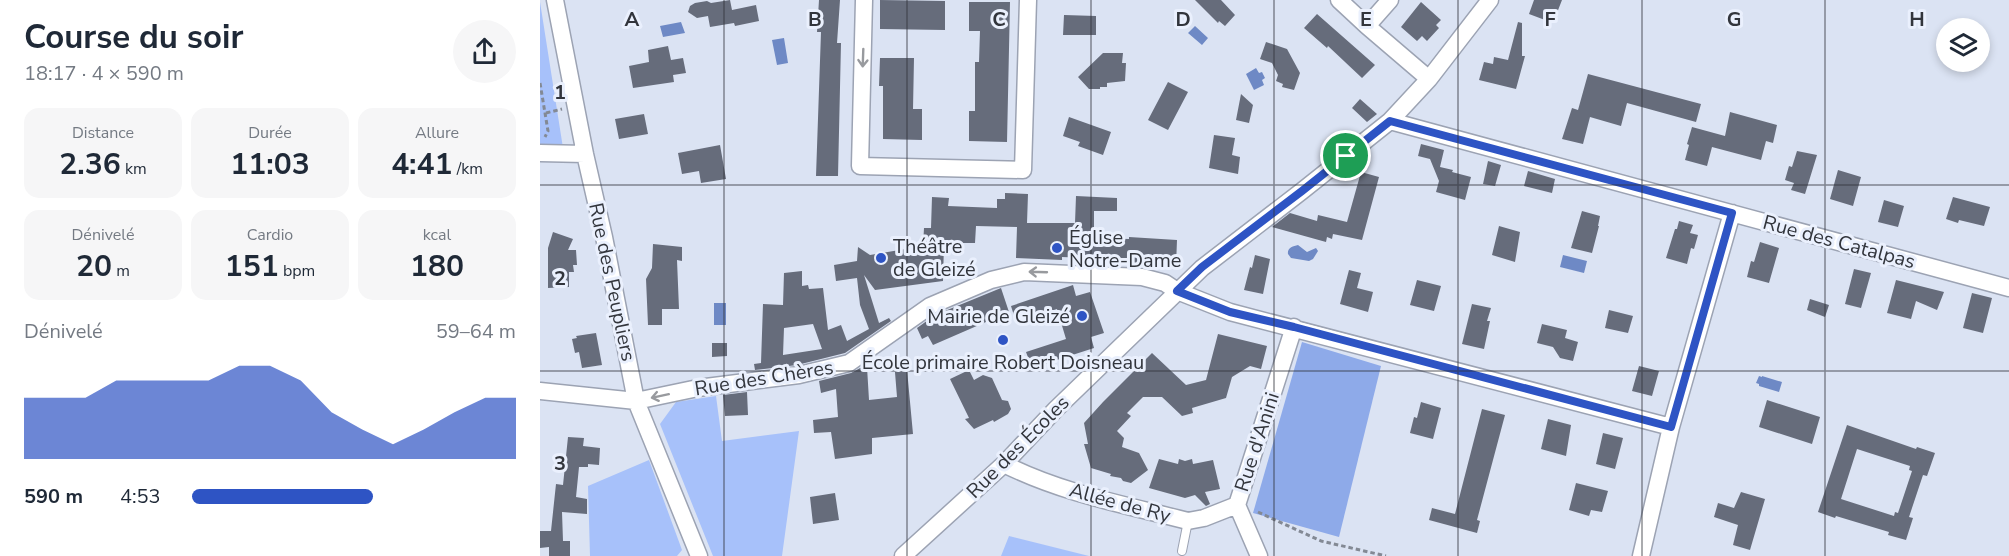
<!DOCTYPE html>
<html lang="fr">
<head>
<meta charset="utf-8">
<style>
  body { margin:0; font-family:"Nunito Sans",sans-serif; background:#f6f6f7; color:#1f2937; height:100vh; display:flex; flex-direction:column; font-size:22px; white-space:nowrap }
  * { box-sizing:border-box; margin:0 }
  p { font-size:20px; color:#747a83 }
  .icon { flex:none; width:33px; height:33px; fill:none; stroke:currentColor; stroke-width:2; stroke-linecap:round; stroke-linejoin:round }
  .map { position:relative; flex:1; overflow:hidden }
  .details { display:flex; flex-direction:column; background:#fff; width:540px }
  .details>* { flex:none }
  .fabs { position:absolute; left:1396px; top:18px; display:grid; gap:12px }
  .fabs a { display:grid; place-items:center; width:54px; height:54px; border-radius:50%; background:#fff; box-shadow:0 3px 9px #0003; font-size:30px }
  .pin { position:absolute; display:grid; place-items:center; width:51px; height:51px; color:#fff; margin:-26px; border:3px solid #fff; border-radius:50%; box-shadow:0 2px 6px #0007 }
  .round { display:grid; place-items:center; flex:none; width:63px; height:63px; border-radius:32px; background:#f6f6f7 }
  .head { display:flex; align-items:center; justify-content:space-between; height:102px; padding:0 24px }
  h1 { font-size:33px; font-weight:700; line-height:45px }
  .metrics { display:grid; grid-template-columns:repeat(3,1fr); gap:9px; height:102px; padding:6px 24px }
  .metrics div { display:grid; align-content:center; border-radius:15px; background:#f6f6f7; text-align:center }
  .metrics b { font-size:30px; font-weight:700 }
  .metrics small { font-size:16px; font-weight:400 }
  .metrics p { font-size:16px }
  .chart { height:168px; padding:12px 24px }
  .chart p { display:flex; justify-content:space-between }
  .chart svg { width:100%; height:108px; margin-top:6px; fill:#2e54c4; opacity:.7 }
  ul { padding:0 24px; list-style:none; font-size:20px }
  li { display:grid; grid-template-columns:96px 72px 1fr; align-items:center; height:45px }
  li i { height:15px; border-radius:8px; background:#2e54c4 }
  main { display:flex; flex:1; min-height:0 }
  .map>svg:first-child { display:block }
</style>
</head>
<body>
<main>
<section class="details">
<div class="head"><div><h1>Course du soir</h1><p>18:17 · 4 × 590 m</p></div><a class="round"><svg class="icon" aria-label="share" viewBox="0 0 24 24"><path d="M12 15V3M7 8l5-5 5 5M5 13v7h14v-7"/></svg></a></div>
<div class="metrics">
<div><p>Distance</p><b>2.36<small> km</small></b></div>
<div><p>Durée</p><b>11:03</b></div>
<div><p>Allure</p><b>4:41<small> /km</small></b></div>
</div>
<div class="metrics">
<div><p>Dénivelé</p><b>20<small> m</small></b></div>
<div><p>Cardio</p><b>151<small> bpm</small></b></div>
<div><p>kcal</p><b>180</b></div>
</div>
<div class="chart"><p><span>Dénivelé</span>59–64 m</p>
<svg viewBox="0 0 160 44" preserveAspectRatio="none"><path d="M0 44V19L10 19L20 19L30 12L40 12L50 12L60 12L70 6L80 6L90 12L100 25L110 32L120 38L130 32L140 25L150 19L160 19V44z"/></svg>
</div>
<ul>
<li><b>590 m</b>4:53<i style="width:56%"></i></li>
</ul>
</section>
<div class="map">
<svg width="1469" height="556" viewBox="0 0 1469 556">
  <rect width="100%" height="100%" fill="#dbe3f3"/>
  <path fill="#a7c1fa" d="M0 2 23 148 0 146Z
    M176 396 182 441 259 431 242 556H173L120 424 136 402Z
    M109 460 142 550 137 556H50L48 486Z
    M469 536 549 556H461Z"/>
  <path fill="#8eaae9" d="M762 342 841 366 799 537 713 513Z"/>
  <path fill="#6e89c5" d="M141 22 145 33 123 37 120 26Z
    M655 26 668 38 662 45 648 33Z
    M244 38 248 63 237 65 232 40Z
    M716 68 719 73 722 72 725 78 722 80 724 85 714 90 706 74Z
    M758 245 767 252 776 248 778 251 773 259 769 261 751 258 748 254C747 248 753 246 758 245Z
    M1023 255 1047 261 1044 273 1020 267Z
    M174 303H186V325H174Z
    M1219 376 1222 377V376L1242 382 1239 392 1219 386V384L1216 383Z"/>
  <path fill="#666c7b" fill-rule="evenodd" d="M190 0 192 10 216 5 219 21 195 26 194 23 170 27 168 16 157 18 148 12 150 6 155 3 167 1 171 3Z
    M279 0H300L297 43H301L298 176H276L281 32H277Z
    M340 0 405 1V30L340 29Z
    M655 0H681L695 15 685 26 679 21 678 23Z
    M994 0H1022L1013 23 989 14Z
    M429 2H470L467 142 429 141V111H435V62H439L440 31H429Z
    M881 2 901 20 896 25 899 28 887 41 882 36 877 41 861 27Z
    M777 14 835 65 822 78 788 46 787 48 764 28Z
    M524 15 556 16V35H523Z
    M978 22 982 23V56H985L976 89 939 80 944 62 953 64 954 57 968 60Z
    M726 42 747 49 760 73 754 90 742 87 743 84 736 81 738 75 732 63 720 59Z
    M128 46 131 60 143 58 146 73 133 75 134 82 93 88 89 66 109 62 108 50Z
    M563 53H583L582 63H586L585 81 567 83V87H560V89H549L538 77Z
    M340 58H374L373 109H382V140L343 139V86H339Z
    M1048 74 1161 104 1156 122 1087 103 1081 126 1050 117 1043 144 1022 139 1032 108 1038 110Z
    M628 82 648 92 628 130 608 120Z
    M701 94 713 105 709 123 696 120Z
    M820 99 837 114 827 122 812 108Z
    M1190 112 1237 125 1233 143 1226 141 1221 160 1172 147 1167 166 1145 160 1149 145 1147 144 1152 127 1185 136Z
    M104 114 108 134 79 139 75 119Z
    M529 117 571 132 563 155 538 146 540 142 523 136Z
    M674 135 695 138 692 155 700 157 698 174 669 168Z
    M881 144 904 150 900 167 913 170 912 172 931 177 925 200 896 192 899 181 890 159 878 156Z
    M180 145 186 179 161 183 159 171 142 174 138 153Z
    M1257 151 1277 155 1265 194 1251 190 1254 183 1245 180 1249 166 1252 167Z
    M948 161 961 165 955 186 943 184Z
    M1298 170 1321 177 1313 206 1290 199Z
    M988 171 1015 179 1012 193 984 186Z
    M821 172 839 177 822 240 793 234 792 239 787 237 786 242 732 227 750 213 777 221 778 215 807 222Z
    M465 193 488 194 487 223H535L536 196 577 198V211H554V238L589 239V237L637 240 636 266 572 263V259L522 257V260L476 258 477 227 436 226 435 243H404L403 281 335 290 324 275 339 323 349 318 351 321 305 353 257 365 215 370 214 364 221 363 223 304 243 305 244 273 262 271V286L268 285 269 289 283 288 288 330 301 325 307 341 329 329 320 305 317 278 296 281 294 265 317 261 318 247 330 255 383 246 384 228H391L392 197 409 198 408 206 457 208V199H465ZM273 324 282 349 243 355 244 328Z
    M1413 197 1450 207 1444 226 1419 220 1418 223 1406 219Z
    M1344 200 1364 206 1358 227 1338 222Z
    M1042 211 1060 216 1058 226H1059L1052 253 1031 248Z
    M1139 221 1153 225 1150 233 1158 235 1154 249 1151 248 1147 264 1126 258 1135 229H1137Z
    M959 226 980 232 975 262 952 255Z
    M13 232 33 239 28 250H36L37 265H33L34 272H29V287L8 288V248Z
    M1220 242 1239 248 1229 283 1207 277 1211 261 1214 262Z
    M113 244 142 247V261L137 260 139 309H122V325H108L106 279 112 268Z
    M715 255 730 259 723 294 704 290 710 267 712 268Z
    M1314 269 1331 273 1321 308 1305 304Z
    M809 270 821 273 817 288 833 292 828 312 800 304Z
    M877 280 901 286 894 311 870 305Z
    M1356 280 1404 292 1397 310 1376 301 1371 319 1347 313Z
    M533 285 536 296 550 292 564 333 551 337 554 348 492 368 486 352 526 339 517 309 476 322 471 306Z
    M461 288 469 312 393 345 388 336 382 339 377 328 395 315Z
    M1432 293 1452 298 1443 333 1423 328Z
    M1270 299 1289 305 1285 317 1267 310Z
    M932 304 951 308 947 321H950L944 349 922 344Z
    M1069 310 1093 316 1088 333 1065 328Z
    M1002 324 1027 330 1025 338 1038 342 1033 361 1020 358 1013 347 997 343Z
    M56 333 62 365 42 368 39 352 35 353 32 339 37 338 36 336Z
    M678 334 727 346 721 369 710 366 692 377 686 398 652 408 653 413 642 416 622 397H603L587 413 591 416 577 431 584 438 582 447 599 453 608 470 591 483 583 481 581 478 570 476 571 474 551 468 544 444H548L544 423 563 402 612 353 646 385 666 380Z
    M172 343H187V356L172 357Z
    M366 359 373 434 332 438V454L295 459 291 432 274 433 273 420 298 417 296 389 281 393 279 381 311 373 322 367H327L329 400 357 397 354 360Z
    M1099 366 1119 371 1112 396 1092 391Z
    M429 370 434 380 443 375 452 378 462 400 468 401 471 409 468 414 454 422 453 420 434 429 425 419 429 418 410 379Z
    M207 392 208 415 185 416 183 395Z
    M1227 400 1280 417 1272 444 1219 427Z
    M881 402 901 408 893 439 870 433 874 417 877 418Z
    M942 409 965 415 937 520 940 521 937 533 889 520 892 508 915 514Z
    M1008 419 1031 425 1026 456 1001 449Z
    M1307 425 1376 449 1377 447 1395 453 1387 476 1383 475 1369 517 1373 518 1366 540 1348 535 1349 532 1296 516 1295 518 1278 512ZM1317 449 1370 466 1369 470 1372 471 1358 513 1355 512 1354 516 1301 499Z
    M1063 433 1083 438 1075 469 1056 464Z
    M28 437 44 438 43 446 60 448 59 465 48 464V467H39L36 497 47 499V514L22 512 23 541H30V556H9V547L0 548V531H11L16 484 23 485Z
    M619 459 638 464 639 459 645 461 652 459 653 464 673 460 680 489 665 492 670 504 666 506 655 495 645 498 609 488Z
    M1036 483 1068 491 1062 512 1051 510 1049 516 1029 510Z
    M1201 492 1225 499 1210 550 1193 545 1198 525 1174 517 1178 503 1194 508Z
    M295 493 299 520 273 524 270 497Z"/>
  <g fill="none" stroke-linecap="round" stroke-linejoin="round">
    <g stroke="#9ca3b3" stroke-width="10">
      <path id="service" d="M642 551 648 521"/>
    </g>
    <g stroke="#9ca3b3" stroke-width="19">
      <path id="minor" d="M15 0 45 154 64 237 96 401 159 556
        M324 0 320 166 483 170 488 0
        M799 0 827 26
        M850 0 827 26 889 79
        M850 121 1469 288
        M0 153 45 154
        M0 391 96 401 158 388 259 375 309 363 390 306 451 280 484 272 602 277 625 283 637 291 690 312 1131 427 1192 213
        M464 464C521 493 586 505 648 521L664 518 697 505
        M363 556 464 464 516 409 662 268 762 191 850 121 889 79 950 0
        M719 556 697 505 754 327
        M1101 556 1131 427"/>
    </g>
    <path stroke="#838994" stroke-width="3" stroke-dasharray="4.5 3" stroke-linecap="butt" d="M0 83 8 131 5 137
      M6 113 22 109
      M718 512 781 541 846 556"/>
    <use href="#service" stroke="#fff" stroke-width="8"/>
    <use href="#minor" stroke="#fff" stroke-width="16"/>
  </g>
  <defs><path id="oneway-shaft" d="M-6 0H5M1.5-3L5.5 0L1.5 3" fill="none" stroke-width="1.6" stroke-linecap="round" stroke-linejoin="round" transform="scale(1.5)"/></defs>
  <g stroke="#989a9e">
    <use href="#oneway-shaft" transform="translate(323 58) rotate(92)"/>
    <use href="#oneway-shaft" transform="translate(498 272) rotate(-178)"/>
    <use href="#oneway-shaft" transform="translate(120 396) rotate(168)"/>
  </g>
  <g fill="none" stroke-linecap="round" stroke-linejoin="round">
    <g stroke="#fff" stroke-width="12">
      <path id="route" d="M850 121 1192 213 1131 427 754 327 690 312 637 291 662 267 762 191Z"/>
    </g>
    <use href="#route" stroke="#2e54c4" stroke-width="8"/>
  </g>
  <path fill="none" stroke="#32353c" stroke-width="1.5" stroke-opacity="0.55" d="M184 0V556M367 0V556M551 0V556M734 0V556M918 0V556M1102 0V556M1285 0V556M0 185H1469M0 371H1469"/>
  <g fill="#2e54c4" stroke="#eaf0fd" stroke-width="2">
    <circle cx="517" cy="248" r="6"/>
    <circle cx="341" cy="258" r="6"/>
    <circle cx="542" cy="316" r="6"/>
    <circle cx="463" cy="340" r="6"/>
  </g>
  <g text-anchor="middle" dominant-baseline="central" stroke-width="6" stroke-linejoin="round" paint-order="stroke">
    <g font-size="20" fill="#32353c" stroke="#eaf0fd" text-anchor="start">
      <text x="529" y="237">Église<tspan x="529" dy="23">Notre-Dame</tspan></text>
      <text x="353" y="246">Théâtre<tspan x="353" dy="23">de Gleizé</tspan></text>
      <text x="530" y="316" text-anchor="end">Mairie de Gleizé</text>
      <text x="463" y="362" text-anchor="middle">École primaire Robert Doisneau</text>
    </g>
    <g font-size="20" fill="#32353c" stroke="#eaf0fd">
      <text transform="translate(1299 242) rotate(15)">Rue des Catalpas</text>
      <text transform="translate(72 282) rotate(78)">Rue des Peupliers</text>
      <text transform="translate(224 378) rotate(-9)">Rue des Chères</text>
      <text transform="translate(717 442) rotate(-72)">Rue d'Anini</text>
      <text transform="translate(478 447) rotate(-45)">Rue des Écoles</text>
      <text transform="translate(580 503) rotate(15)">Allée de Ry</text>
    </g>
  </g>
  <g font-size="20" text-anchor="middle" font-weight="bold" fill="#32353c" stroke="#eaf0fd" stroke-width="6" stroke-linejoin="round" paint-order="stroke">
    <text x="92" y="26">A</text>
    <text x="275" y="26">B</text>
    <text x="459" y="26">C</text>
    <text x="643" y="26">D</text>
    <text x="826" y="26">E</text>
    <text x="1010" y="26">F</text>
    <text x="1194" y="26">G</text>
    <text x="1377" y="26">H</text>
    <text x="20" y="99">1</text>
    <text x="20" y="285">2</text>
    <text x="20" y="470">3</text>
  </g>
</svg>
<div class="fabs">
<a><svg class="icon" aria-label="layers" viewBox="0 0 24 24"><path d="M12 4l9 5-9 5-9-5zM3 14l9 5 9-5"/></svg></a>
</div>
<div class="pin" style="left:806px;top:156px;background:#1e9e55"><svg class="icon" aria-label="arrive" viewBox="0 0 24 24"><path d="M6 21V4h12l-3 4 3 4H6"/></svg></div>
</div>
</main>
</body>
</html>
